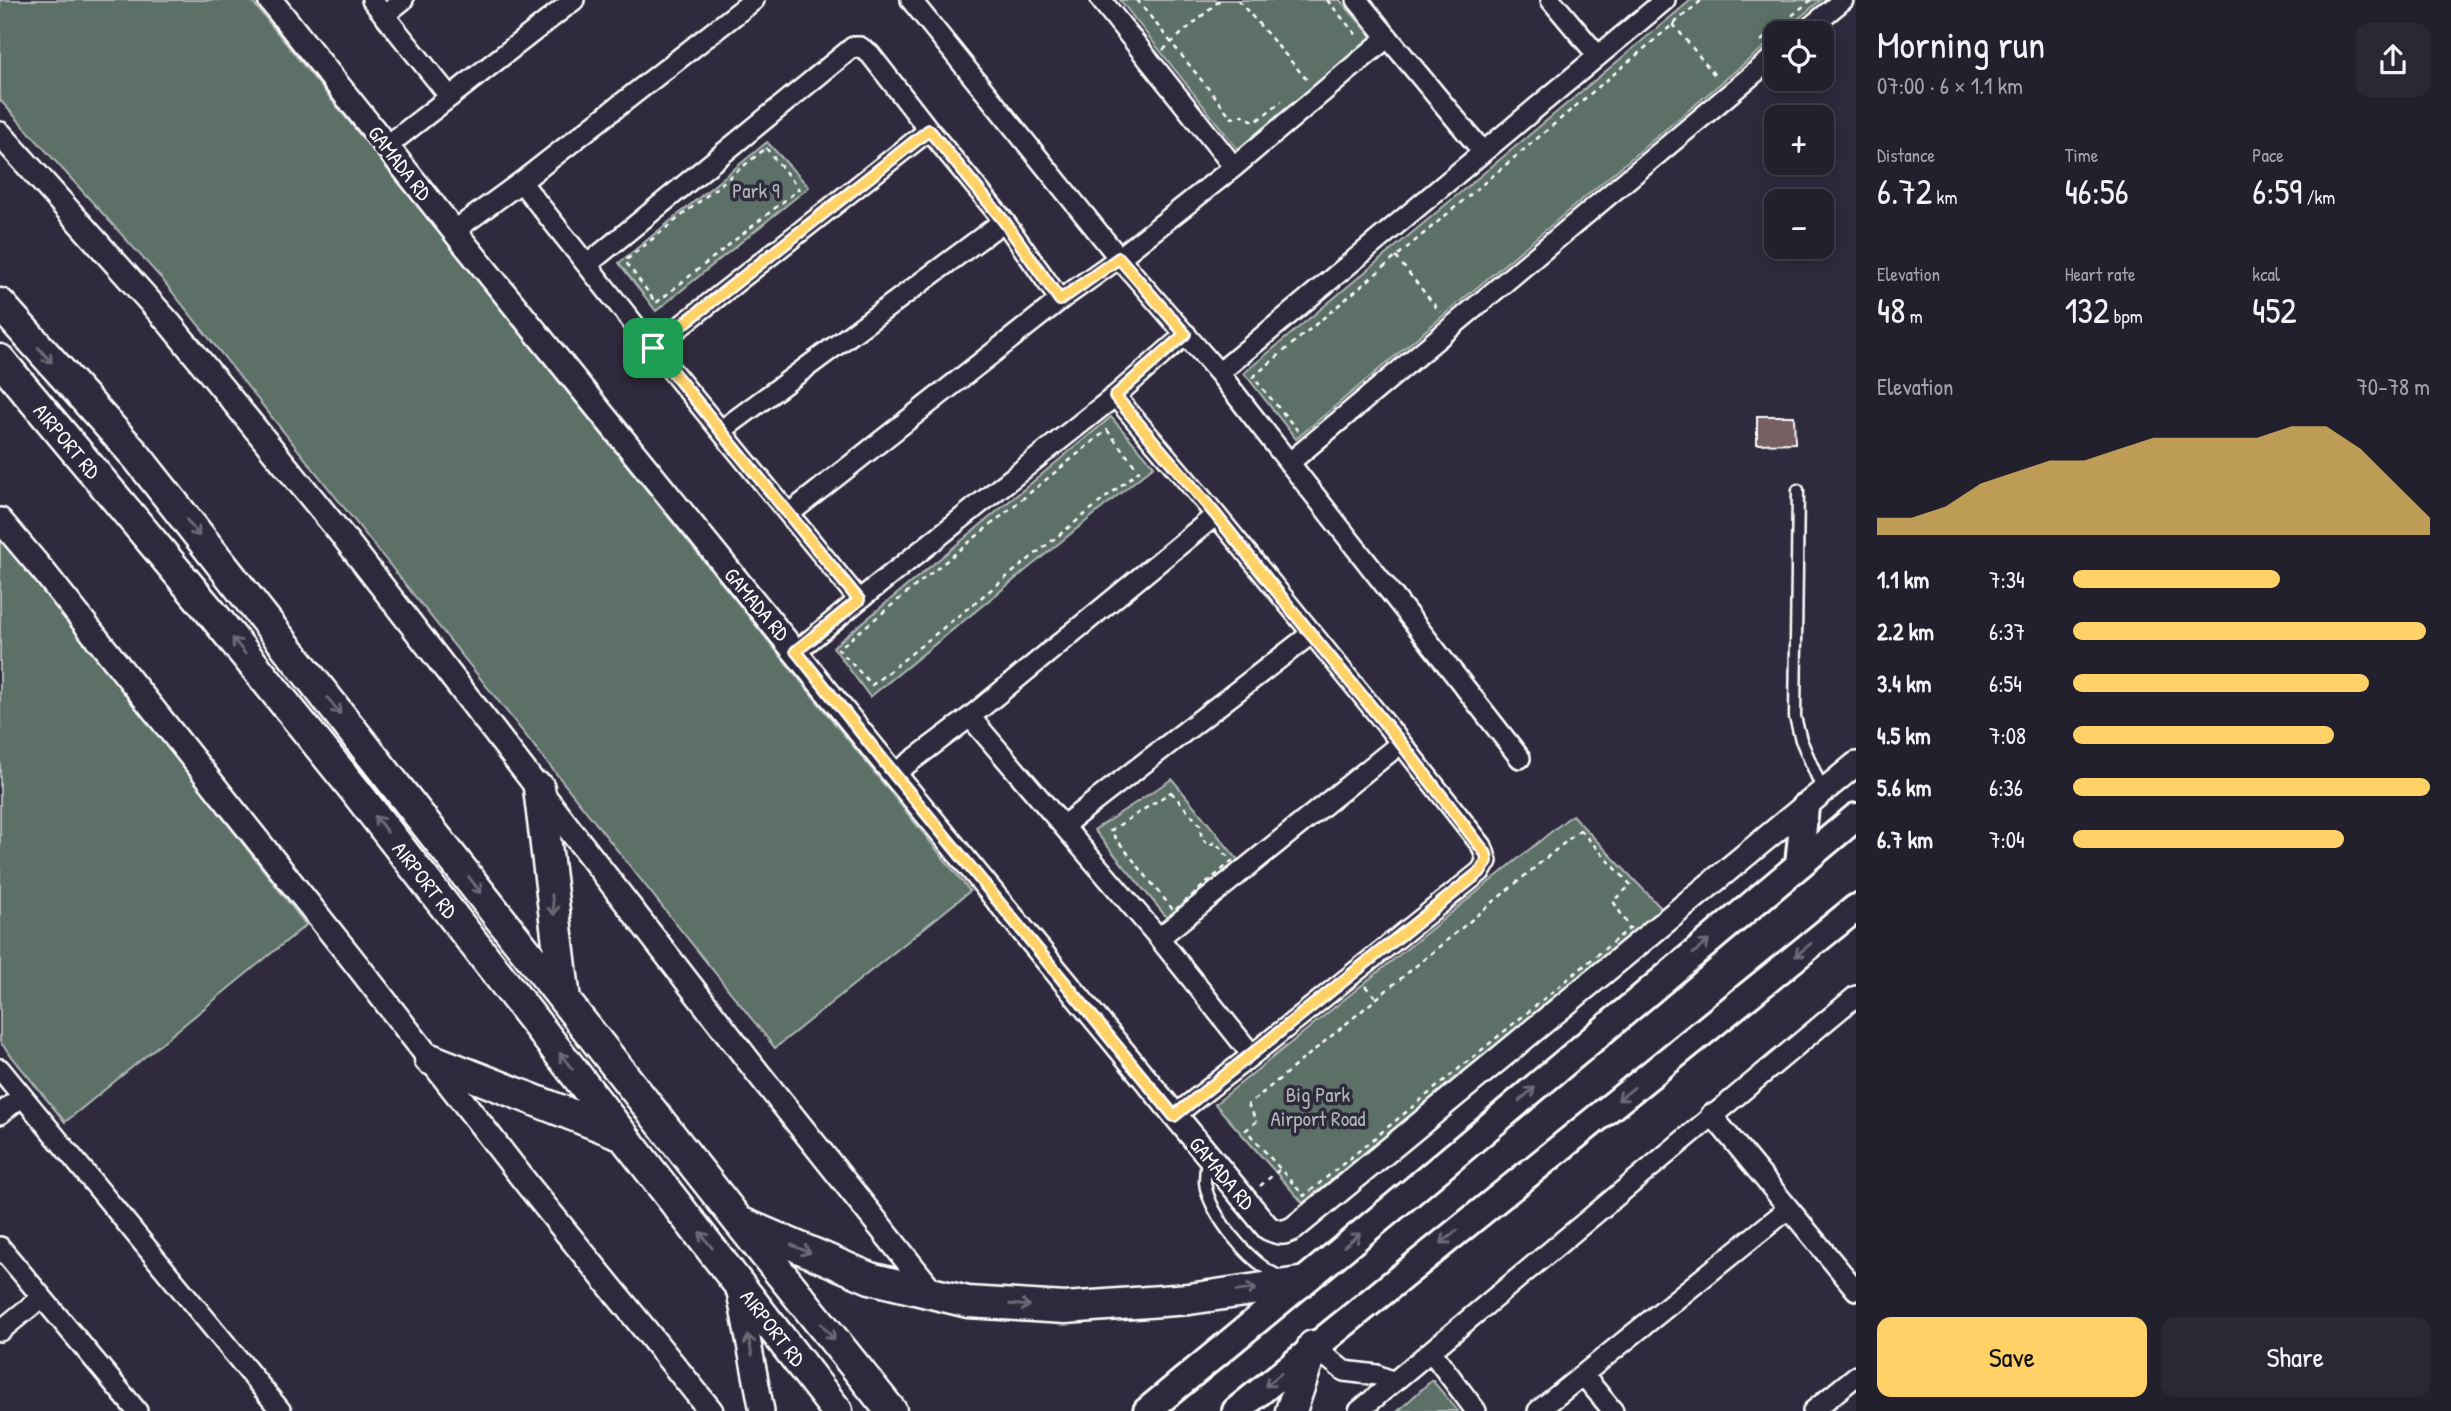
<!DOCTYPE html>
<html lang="en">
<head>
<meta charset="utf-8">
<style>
  body { margin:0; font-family:"Patrick Hand",sans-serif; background:#2b2836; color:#f1f3f6; height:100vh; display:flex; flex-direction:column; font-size:26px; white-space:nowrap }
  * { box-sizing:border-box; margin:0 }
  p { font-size:23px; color:#a3a3aa }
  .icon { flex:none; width:38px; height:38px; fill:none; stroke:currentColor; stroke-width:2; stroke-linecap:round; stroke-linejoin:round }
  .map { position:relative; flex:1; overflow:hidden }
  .sheet { display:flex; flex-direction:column; background:#23202e; width:595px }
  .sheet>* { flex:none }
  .controls { position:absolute; left:1764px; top:21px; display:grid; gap:14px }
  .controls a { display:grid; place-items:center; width:70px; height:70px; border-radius:14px; background:#23202e; box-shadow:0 4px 18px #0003,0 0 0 2px #403e4a; font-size:35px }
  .pin { position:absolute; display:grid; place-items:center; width:60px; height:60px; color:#fff; margin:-30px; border-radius:14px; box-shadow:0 4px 10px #0006 }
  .round { display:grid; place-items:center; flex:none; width:74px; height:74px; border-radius:14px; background:#2b2836 }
  .head { display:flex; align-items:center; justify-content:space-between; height:119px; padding:0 21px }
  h1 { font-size:38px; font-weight:600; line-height:52px }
  .figures { display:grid; grid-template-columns:repeat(3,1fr); gap:10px; height:119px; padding:7px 21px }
  .figures div { display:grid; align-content:center }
  .figures b { font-size:35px; font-weight:600 }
  .figures small { font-size:19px; font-weight:400 }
  .figures p { font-size:19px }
  .chart { height:196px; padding:14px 21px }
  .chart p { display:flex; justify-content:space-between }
  .chart svg { width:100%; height:126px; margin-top:7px; fill:#ffd166; opacity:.7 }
  .button { display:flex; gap:14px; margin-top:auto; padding:14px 21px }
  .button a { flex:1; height:80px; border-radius:14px; background:#ffd166; color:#111; font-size:28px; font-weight:600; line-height:80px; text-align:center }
  .button a+a { background:#2b2836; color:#f1f3f6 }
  ul { padding:0 21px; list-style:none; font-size:23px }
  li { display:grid; grid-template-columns:112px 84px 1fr; align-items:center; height:52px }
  li i { height:18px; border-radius:9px; background:#ffd166 }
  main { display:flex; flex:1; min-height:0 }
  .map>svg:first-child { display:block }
</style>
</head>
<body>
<main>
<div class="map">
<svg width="1856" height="1411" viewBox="0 0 1856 1411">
  <rect width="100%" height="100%" fill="#2f2a3d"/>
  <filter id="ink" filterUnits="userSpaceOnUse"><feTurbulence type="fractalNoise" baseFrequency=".0143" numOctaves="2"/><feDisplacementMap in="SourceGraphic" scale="14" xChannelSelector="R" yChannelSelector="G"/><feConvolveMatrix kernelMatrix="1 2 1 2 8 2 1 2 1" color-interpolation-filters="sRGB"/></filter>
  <g filter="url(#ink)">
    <path fill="#5c6f67" stroke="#aeb7b3" stroke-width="2" d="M0 0H251L970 891 775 1048 161 278 0 100Z
      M1120 0H1340L1374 39 1239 151Z
      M1691 0H1821L1781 33H1776V37L1296 439 1244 373Z
      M767 142 809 187 656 311 619 263Z
      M1111 417 1154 466 870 697 833 647Z
      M0 537 51 596 306 925 65 1122 0 1042Z
      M1172 779 1239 861 1168 919 1094 830Z
      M1572 815 1663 910 1303 1203 1215 1104Z
      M1432 1380 1458 1411H1398Z"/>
    <path fill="#745e62" stroke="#fff" stroke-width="2" d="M1757 416H1794L1795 443 1757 444Z"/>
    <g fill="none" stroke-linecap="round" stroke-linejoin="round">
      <g stroke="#fff" stroke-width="15">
        <path id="service" d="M1798 490 1795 717 1801 740 1823 791
          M1207 1160C1206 1167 1205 1175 1205 1182 1208 1214 1252 1267 1282 1277"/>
      </g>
      <g stroke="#fff" stroke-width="24">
        <path id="minor" d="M372 0 450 97
          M911 0 1119 258 1219 373 1520 758
          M1101 0 1234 167
          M1357 0 1483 152
          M1551 0 1598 56
          M384 15 403 0
          M1803 33 1843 0
          M929 130 1004 221 1060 300
          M387 146 574 0
          M521 182 653 348 859 600 797 651
          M454 231 521 182 754 0
          M588 264 853 47H860L870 54 929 130 653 348
          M1219 373 1665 0
          M1115 396 1216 515
          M722 430 1004 221
          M1289 463 1776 55
          M790 513 1060 300 1119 258 1234 167 1388 37
          M859 600 1115 396 1186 334
          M970 717 1159 938
          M894 774 970 717 1216 515 1401 743 1159 938 1252 1055 1174 1116
          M1064 825 1311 634
          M1252 1055 1481 871 1487 861 1482 846 1401 743
          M0 1069 281 1411
          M0 1114 22 1096
          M1711 1114 1856 1290
          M0 1247 137 1411
          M0 1331 42 1297
          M1313 1346 1344 1371 1377 1375 1394 1382
          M1431 1351 1476 1411
          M1584 1376 1613 1411
          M1359 1411 1856 996
          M1538 1411 1788 1209
          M1813 1411 1856 1376"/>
      </g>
      <g stroke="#fff" stroke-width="28">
        <path id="tertiary" d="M270 0 454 231 894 774 1268 1228C1279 1233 1284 1234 1294 1228L1856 764
          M0 134 170 324 346 540 758 1073 933 1293
          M0 520 44 572 357 965 527 1184 711 1411
          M738 1287 762 1411"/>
      </g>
      <g stroke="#fff" stroke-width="32">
        <path id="secondary" d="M1799 864 1805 807
          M1147 1411 1402 1200 1856 817
          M1236 1411 1856 908"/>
      </g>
      <g stroke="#fff" stroke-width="35">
        <path id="primary" d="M0 304 137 457 739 1222 891 1411
          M0 360 215 617 354 789 837 1411
          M539 788 565 1000
          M430 1059 623 1135
          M742 1223 870 1278 968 1302 1065 1308 1189 1299 1299 1283
          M1291 1411 1313 1346"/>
      </g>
      <path stroke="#fff" stroke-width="2.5" stroke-dasharray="5 5" stroke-linecap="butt" d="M1137 0 1232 118 1243 115 1255 122 1282 101
        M1238 0 1309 82
        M1327 0 1359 38
        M1673 24 1717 78
        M1761 41 1811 0
        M1163 50 1220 0
        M766 148 799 189 656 303 625 261Z
        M1396 257 1440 312
        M1107 430 1139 471 872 685 838 649Z
        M1298 431 1253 377 1702 0
        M1171 792 1201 826V837L1209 846 1215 842 1232 861 1174 911 1110 831Z
        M1580 830 1631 885 1613 901 1630 928 1304 1196 1246 1130 1257 1121 1248 1105Z
        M1365 986 1377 998
        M1260 1186 1279 1170"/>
      <use href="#service" stroke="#2f2a3d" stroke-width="10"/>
      <use href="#minor" stroke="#2f2a3d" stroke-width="19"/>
      <use href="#tertiary" stroke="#2f2a3d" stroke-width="23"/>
      <use href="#secondary" stroke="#2f2a3d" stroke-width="26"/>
      <use href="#primary" stroke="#2f2a3d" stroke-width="30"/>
    </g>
    <defs><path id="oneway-shaft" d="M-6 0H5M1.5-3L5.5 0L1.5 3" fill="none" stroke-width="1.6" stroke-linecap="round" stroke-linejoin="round" transform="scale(1.75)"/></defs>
    <g stroke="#6d6a77">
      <use href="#oneway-shaft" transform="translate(45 355) rotate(48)"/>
      <use href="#oneway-shaft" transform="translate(193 528) rotate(52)"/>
      <use href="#oneway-shaft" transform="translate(239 646) rotate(-129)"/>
      <use href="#oneway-shaft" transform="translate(334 706) rotate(52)"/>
      <use href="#oneway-shaft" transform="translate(381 824) rotate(-128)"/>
      <use href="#oneway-shaft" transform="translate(475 885) rotate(52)"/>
      <use href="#oneway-shaft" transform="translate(553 905) rotate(83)"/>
      <use href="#oneway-shaft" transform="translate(1701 947) rotate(-40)"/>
      <use href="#oneway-shaft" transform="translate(1803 950) rotate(141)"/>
      <use href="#oneway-shaft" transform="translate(566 1061) rotate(-128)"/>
      <use href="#oneway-shaft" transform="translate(1527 1094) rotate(-40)"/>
      <use href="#oneway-shaft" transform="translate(1626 1094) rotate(141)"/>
      <use href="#oneway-shaft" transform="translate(1449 1237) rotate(141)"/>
      <use href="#oneway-shaft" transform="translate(706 1240) rotate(-128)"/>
      <use href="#oneway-shaft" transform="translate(1352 1240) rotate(-39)"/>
      <use href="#oneway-shaft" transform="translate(801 1249) rotate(23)"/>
      <use href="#oneway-shaft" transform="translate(1246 1290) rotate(-8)"/>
      <use href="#oneway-shaft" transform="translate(1020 1305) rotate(4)"/>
      <use href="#oneway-shaft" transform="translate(828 1332) rotate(51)"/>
      <use href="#oneway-shaft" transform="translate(750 1345) rotate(-101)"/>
      <use href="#oneway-shaft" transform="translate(1273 1380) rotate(140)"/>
    </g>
  </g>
  <g fill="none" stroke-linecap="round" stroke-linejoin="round" filter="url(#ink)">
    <g stroke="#fff" stroke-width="14">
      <path id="route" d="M929 130 1004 221 1060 300 1119 258 1185 334 1115 396 1216 515 1311 634 1401 743 1486 854 1487 861 1481 871 1174 1116 894 774 796 651 859 600 653 348Z"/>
    </g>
    <use href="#route" stroke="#ffd166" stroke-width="9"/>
  </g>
  <g text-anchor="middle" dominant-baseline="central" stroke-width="7" stroke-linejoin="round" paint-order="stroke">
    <g font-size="21" fill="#fff" stroke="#2f2a3d">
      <text transform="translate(400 163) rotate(52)">GAMADA RD</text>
      <text transform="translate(67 441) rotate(50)">AIRPORT RD</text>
      <text transform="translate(757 604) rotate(50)">GAMADA RD</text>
      <text transform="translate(425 880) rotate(52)">AIRPORT RD</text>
      <text transform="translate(1222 1173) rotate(50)">GAMADA RD</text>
      <text transform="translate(773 1328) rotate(52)">AIRPORT RD</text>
    </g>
    <g font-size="21" fill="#aeb7b3" stroke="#2f2a3d">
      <text x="756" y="190">Park 9</text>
      <text x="1318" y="1094">Big Park<tspan x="1318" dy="24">Airport Road</tspan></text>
    </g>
  </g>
</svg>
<div class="controls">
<a><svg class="icon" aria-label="locate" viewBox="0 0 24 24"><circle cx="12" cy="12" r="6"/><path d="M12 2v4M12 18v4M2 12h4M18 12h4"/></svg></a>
<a>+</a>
<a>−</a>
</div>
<div class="pin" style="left:653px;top:348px;background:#1e9e55"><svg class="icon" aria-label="arrive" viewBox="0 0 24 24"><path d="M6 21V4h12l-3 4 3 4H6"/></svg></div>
</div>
<section class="sheet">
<div class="head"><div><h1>Morning run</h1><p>07:00 · 6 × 1.1 km</p></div><a class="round"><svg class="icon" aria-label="share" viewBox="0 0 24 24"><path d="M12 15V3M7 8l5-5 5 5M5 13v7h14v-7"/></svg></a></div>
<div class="figures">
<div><p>Distance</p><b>6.72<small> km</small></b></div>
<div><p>Time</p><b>46:56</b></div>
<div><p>Pace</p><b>6:59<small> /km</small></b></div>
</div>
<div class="figures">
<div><p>Elevation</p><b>48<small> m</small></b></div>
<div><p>Heart rate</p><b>132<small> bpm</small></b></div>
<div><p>kcal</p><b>452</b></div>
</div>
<div class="chart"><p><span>Elevation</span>70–78 m</p>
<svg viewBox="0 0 160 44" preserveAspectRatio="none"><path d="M0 44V38L10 38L20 34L30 26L40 22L50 18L60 18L70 14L80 10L90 10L100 10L110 10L120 6L130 6L140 14L150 26L160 38V44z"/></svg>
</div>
<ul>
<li><b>1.1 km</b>7:34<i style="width:58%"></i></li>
<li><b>2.2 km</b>6:37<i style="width:99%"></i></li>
<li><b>3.4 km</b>6:54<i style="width:83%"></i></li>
<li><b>4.5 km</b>7:08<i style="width:73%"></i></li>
<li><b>5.6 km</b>6:36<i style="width:100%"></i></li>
<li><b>6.7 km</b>7:04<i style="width:76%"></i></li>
</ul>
<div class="button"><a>Save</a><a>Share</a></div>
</section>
</main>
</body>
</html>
